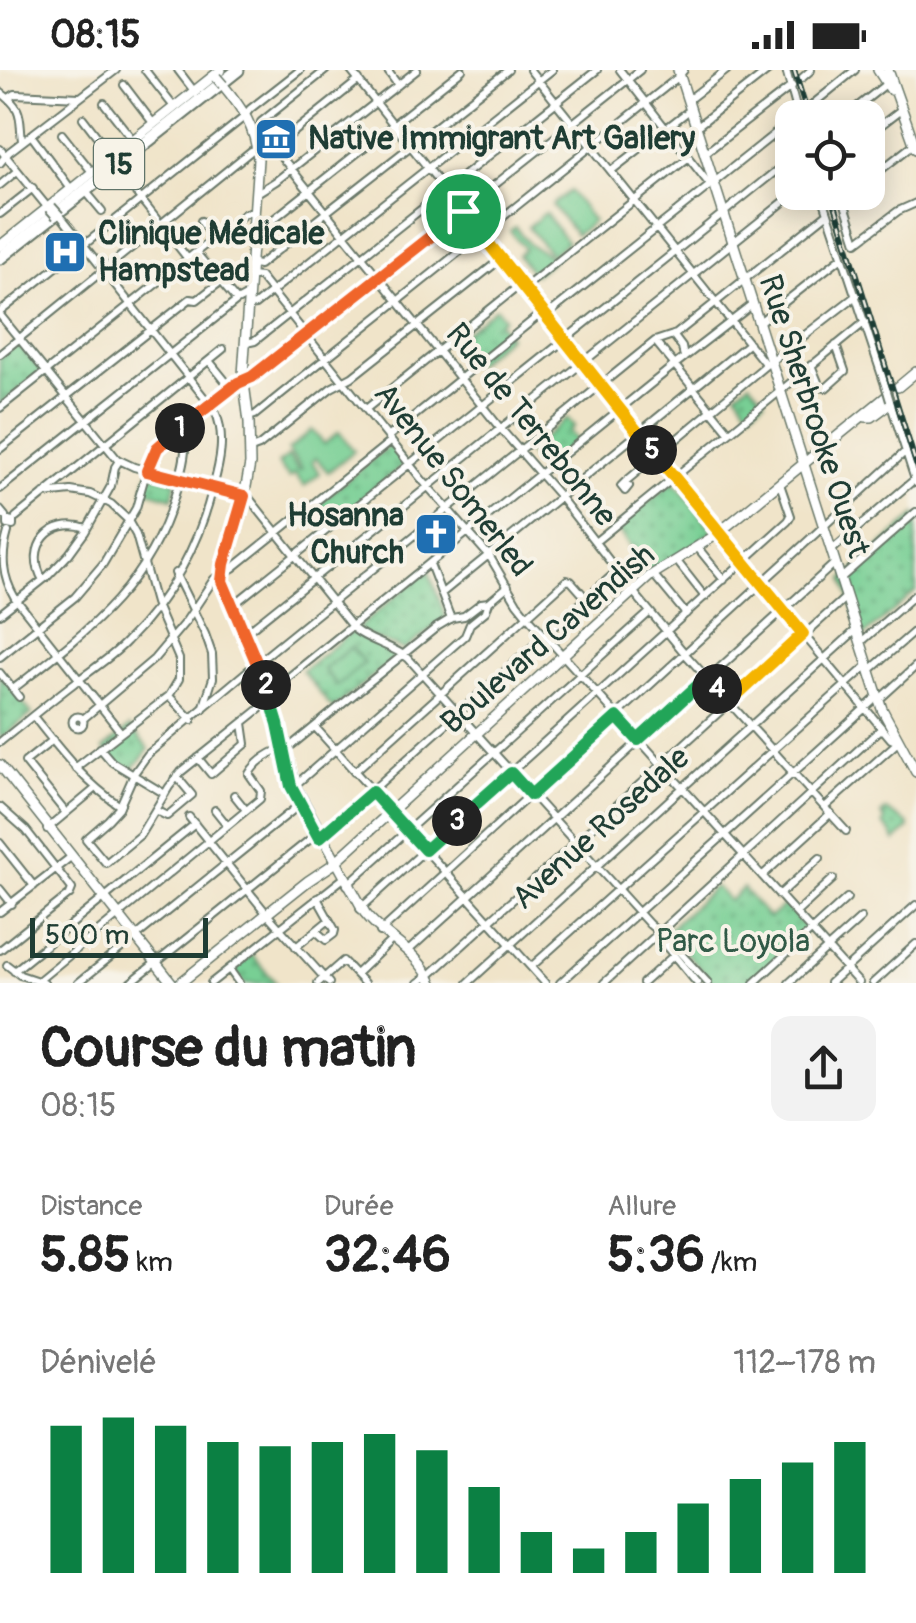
<!DOCTYPE html>
<html lang="fr">
<head>
<meta charset="utf-8">
<style>
  body { margin:0; font-family:Pangolin,sans-serif; background:#f2f2f2; color:#222; height:100vh; display:flex; flex-direction:column; font-size:38px; white-space:nowrap }
  * { box-sizing:border-box; margin:0 }
  p { font-size:32px; color:#767676 }
  .icon { flex:none; width:55px; height:55px; fill:none; stroke:currentColor; stroke-width:2; stroke-linecap:round; stroke-linejoin:round }
  .map { position:relative; height:913px; overflow:hidden }
  .panel { display:flex; flex-direction:column; background:#fff; flex:1 }
  .panel>* { flex:none }
  .buttons { position:absolute; left:775px; top:30px; display:grid; gap:20px }
  .buttons a { display:grid; place-items:center; width:110px; height:110px; border-radius:20px; background:#fff; box-shadow:0 5px 25px #0003; font-size:50px }
  .scale { position:absolute; left:30px; bottom:25px; width:178px; box-sizing:border-box; padding-left:10px; border:5px solid #1f3d34; border-top:0; font-size:28px; line-height:35px; white-space:nowrap; color:#1f3d34; -webkit-text-stroke:8px #f7f3e8; paint-order:stroke }
  .pin { position:absolute; display:grid; place-items:center; width:85px; height:85px; color:#fff; margin:-42px; border:5px solid #fff; border-radius:50%; box-shadow:0 2px 10px #0007 }
  .km { position:absolute; width:50px; height:50px; margin:-25px; border-radius:50%; background:#222; color:#fff; font-size:28px; line-height:50px; text-align:center }
  .round { display:grid; place-items:center; flex:none; width:105px; height:105px; border-radius:20px; background:#f2f2f2 }
  .headline { display:flex; align-items:center; justify-content:space-between; height:170px; padding:0 40px }
  h1 { font-size:55px; font-weight:800; line-height:75px }
  .figures { display:grid; grid-template-columns:repeat(3,1fr); gap:15px; height:170px; padding:10px 40px }
  .figures div { display:grid; align-content:center }
  .figures b { font-size:50px; font-weight:800 }
  .figures small { font-size:28px; font-weight:400 }
  .figures p { font-size:28px }
  .chart { height:280px; padding:20px 40px }
  .chart p { display:flex; justify-content:space-between }
  .chart svg { width:100%; height:180px; margin-top:10px; stroke:#0b8043; stroke-width:6 }
  .status { display:flex; justify-content:space-between; align-items:center; height:70px; padding:0 50px; background:#fff; direction:ltr }
  .status svg { height:28px; fill:currentColor }
  .map>svg:first-child { display:block }
</style>
</head>
<body>
<div class="status"><b>08:15</b><svg viewBox="0 0 49 12"><path d="M0 12V9h3v3zM5 12V6h3v6zM10 12V3h3v9zM15 12V0h3v12zM26 1h20v11H26zM47 4h2v5h-2z"/></svg></div>
<div class="map">
<svg width="916" height="913" viewBox="0 0 916 913">
  <defs>
    <pattern id="park-dots" width="8" height="8" patternUnits="userSpaceOnUse" patternTransform="scale(2.5)"><rect width="8" height="8" fill="#78cf94"/><path d="M2 2h.1M6 6h.1" fill="none" stroke="#62a97a" stroke-width="1.8" stroke-linecap="round"/></pattern>
  </defs>
  <rect width="100%" height="100%" fill="#f7f3e8"/>
  <filter id="ink" filterUnits="userSpaceOnUse"><feTurbulence type="fractalNoise" baseFrequency=".01" numOctaves="2"/><feDisplacementMap in="SourceGraphic" scale="20" xChannelSelector="R" yChannelSelector="G"/><feConvolveMatrix kernelMatrix="1 2 1 2 8 2 1 2 1" color-interpolation-filters="sRGB"/></filter>
  <filter id="wash" filterUnits="userSpaceOnUse"><feTurbulence type="fractalNoise" baseFrequency=".0048" numOctaves="4" result="noise"/><feDisplacementMap in="SourceGraphic" scale="40" xChannelSelector="R" yChannelSelector="G"/><feGaussianBlur stdDeviation="2.25" result="paint"/><feColorMatrix in="noise" values="0 0 0 0 0 0 0 0 0 0 0 0 0 0 0 0 0 1.4 0 .05"/><feComposite in="paint" operator="in"/></filter>
  <g filter="url(#wash)">
    <rect width="100%" height="100%" fill="#f0e4c9"/>
    <path fill="#78cf94" stroke="#4c8664" stroke-width="2.5" d="M570 121 593 151 576 165 552 135Z
      M545 143 567 172 551 185 528 157Z
      M515 157 530 175 544 182 552 191 534 205 518 185 525 179 510 161Z
      M312 360 324 374 339 362 354 381 328 402 316 388 312 392 320 403 304 416 295 404 289 408 278 394 288 386 299 400 302 399 288 380Z
      M351 577 364 593 337 616 323 599Z"/>
    <path fill="url(#park-dots)" stroke="#4c8664" stroke-width="2.5" fill-rule="evenodd" d="M496 238 504 248 499 253 509 266 472 296 453 272Z
      M17 273 42 301 0 335V287Z
      M750 312 765 330 750 342 737 322Z
      M567 348 574 356 569 361 577 371 542 399 527 382Z
      M390 375 405 394 334 452 319 433Z
      M148 404 176 411 172 428 144 420Z
      M674 411 714 462 694 476 646 504 642 499 645 496 616 458Z
      M916 445V521L862 568 844 509Z
      M428 499 446 548 404 580 365 564 358 558Z
      M352 561C366 571 383 575 398 585L333 639 302 601ZM351 577 364 593 337 616 324 599Z
      M0 605 32 644 0 669Z
      M130 657 149 679 131 701 112 689 104 679Z
      M886 740 908 754 909 758 895 771 890 761 883 754 885 750 881 745Z
      M715 816 729 831 743 818 769 848 785 835 808 860 750 913H713L666 861Z
      M251 884 276 913H244L233 900Z"/>
  </g>
  <g filter="url(#ink)">
    <g fill="none" stroke-linecap="round" stroke-linejoin="round">
      <g stroke="#687768" stroke-width="10">
        <path id="minor" d="M145 0 174 37
          M178 0 194 21
          M326 0 261 52 262 58 274 73 279 74 359 10
          M350 0 716 460 891 669 898 672 825 737
          M387 0 398 15
          M530 0 766 295
          M620 0 710 115
          M786 0 799 48
          M802 8 811 0
          M124 15 153 53
          M0 22C24 39 19 47 22 71
          M9 28 15 24 80 27
          M688 30 727 0
          M104 33 133 70
          M813 34 855 0
          M83 48 112 86
          M843 48 886 14
          M696 57 769 0
          M62 64 92 102
          M31 65 71 119
          M868 65 902 39
          M0 79 48 138
          M704 84 792 16
          M0 93 9 82 116 0
          M117 99 188 189
          M611 101 691 39
          M868 110 914 74
          M0 115 17 101
          M821 122 887 321
          M841 122 857 172 898 141 916 133
          M257 123 276 111 417 0
          M88 124 102 141
          M843 129 852 122
          M0 144 33 118
          M255 159H261L462 0
          M213 169 201 151 216 167
          M196 183 237 231
          M252 194 259 195 508 0
          M251 206 260 207 423 411 490 487 517 533 529 548 859 913
          M524 218 689 87
          M249 236 255 235 552 0
          M0 242 243 48 250 39 300 0
          M0 245 117 389 134 397 249 428 354 559C370 572 391 575 408 588L649 854 670 872 708 913
          M546 246 792 50
          M758 253 842 187
          M673 265 682 277 684 288
          M655 271 729 362
          M246 273 255 271 597 0
          M0 284 251 81 262 77 276 80 500 358 560 427 636 525 687 586 846 761
          M210 292 231 318
          M811 295 820 317 826 318 845 301 836 275
          M890 332 916 413
          M0 338 244 144 255 140
          M366 339 520 215
          M249 347 255 345 281 324 677 8 684 0
          M388 367 543 242
          M0 379 190 229 197 230 219 213
          M251 379 259 376 331 318 352 307 501 189
          M625 412 766 295 857 225
          M625 412 629 416 625 421 621 416Z
          M0 419 237 231 248 225
          M44 424 71 421 90 424 111 434 127 449 136 465 155 533 179 589V609L169 626 75 698
          M0 440 5 446
          M16 447 223 279
          M8 450 13 451V456L8 455Z
          M8 462C1 486 2 506 15 528L120 661
          M595 472 865 252
          M698 478 724 510
          M832 480 915 409
          M676 490 705 527
          M430 494 451 549
          M175 503 205 564 212 584 213 608 203 639
          M653 504 686 544
          M840 509 916 442
          M43 510C24 477 51 446 87 458
          M442 523 749 273
          M232 536 792 88
          M0 544 48 506 69 484 85 462 111 416 115 397 119 391
          M244 564 796 122
          M860 573 916 524
          M0 587 75 527 103 494 136 438 150 388 159 375 238 313 252 307 640 0
          M869 601 916 560
          M0 603 19 627
          M13 619C88 561 151 515 177 418 182 398 190 377 181 358
          M269 623 672 297 752 235
          M169 626 192 650
          M271 630 181 702 169 717 140 765 106 793 86 769 108 750 119 738 135 702 148 684 252 597 655 271 676 264 828 143
          M33 646C61 681 82 710 120 736
          M72.5 652a5.5 5.5 0 1 1 11 0a5.5 5.5 0 1 1-11 0Z
          M83 649 154 589 186 551 214 509 233 498 391 371
          M315 657 545 913
          M53 670 25 692 66 743
          M0 672C24 653 48 633 73 614 91 600 111 588 127 571 170 529 199 474 213 417 220 393 226 365 215 341L60 145
          M100 678 112 692 165 724
          M198 688 211 704 246 674 243 653
          M354 702 567 510 571 511 586 528
          M293 717 465 566 470 554 486 541 489 532
          M234 725 246 740
          M0 737 26 760 72 819 70 824 0 880
          M155 740 167 746 192 725 177 707
          M215 740 227 755
          M189 747 267 844 329 913
          M47 759 95 719
          M319 768 617 501
          M0 773 34 816
          M762 806 831 743
          M347 815 650 542
          M0 819 12 834
          M779 825 820 788
          M360 839 788 451 791 446 780 414
          M0 842 72 786
          M796 843 833 809
          M316 861 326 870 334 864 335 860 317 828
          M380 862 906 381
          M655 863 697 913
          M296 877 329 850
          M407 882 835 493
          M157 892 319 762
          M7 895 20 905 44 913
          M531 897 868 595
          M229 899 239 913
          M14 901 195 754
          M356 904 393 869
          M38 911 260 729 261 721 249 704C258 688 275 680 292 675L437 557 452 548 464 546 481 533 489 532 508 516
          M78 913 303 732
          M130 913 154 894
          M211 913 345 807
          M318 913 343 891 364 913
          M418 913 432 903 846 527
          M468 913 856 560
          M560 913 874 630 883 626 916 596
          M604 913 882 658
          M643 913 673 886
          M754 913 847 828
          M789 913 861 848
          M830 913 916 835
          M873 913 916 874"/>
      </g>
      <g stroke="#687768" stroke-width="12">
        <path id="major" d="M678 0 882 639 916 702
          M878 0 891 20
          M888 0 916 79
          M223 15C242 38 256 58 258 89L243 305 249 352 250 394 245 422 223 501V513L269 623 296 718 365 843C387 871 417 879 432 913
          M0 176 221 0
          M898 317 916 302
          M866 347H872L891 333
          M0 695 172 913
          M180 913 308 811 332 795 650 506 716 465 887 326"/>
      </g>
      <g stroke="#687768" stroke-width="15">
        <path id="highway" d="M0 188 238 0"/>
      </g>
      <use href="#minor" stroke="#fff" stroke-width="6"/>
      <use href="#major" stroke="#fff" stroke-width="9"/>
      <use href="#highway" stroke="#fff" stroke-width="11"/>
      <g stroke="#1f3d34" stroke-width="6">
        <path id="rail" d="M794 0 809 48
          M831 122 916 394"/>
      </g>
      <use href="#rail" stroke="#f7f3e8" stroke-width="2.5" stroke-dasharray="8" stroke-linecap="butt"/>
      <g stroke="#687768" stroke-width="10" stroke-linecap="butt">
        <path id="minor-bridge" d="M110 91 117 99
          M52 136 60 145
          M49 139 56 147
          M887 321 890 331"/>
      </g>
      <g stroke="#687768" stroke-width="12" stroke-linecap="butt">
        <path id="major-bridge" d="M216 7 223 15"/>
      </g>
      <use href="#minor-bridge" stroke="#fff" stroke-width="6"/>
      <use href="#major-bridge" stroke="#fff" stroke-width="9"/>
    </g>
  </g>
  <g fill="none" stroke-linecap="round" stroke-linejoin="round" filter="url(#ink)">
    <g stroke="#fff" stroke-width="20">
      <path id="split-1" d="M180 358 238 313 252 307 463 141"/>
    </g>
    <g stroke="#fff" stroke-width="20">
      <path id="split-2" d="M180 358 157 378 147 401 244 426 224 494 222 511 266 615"/>
    </g>
    <g stroke="#fff" stroke-width="20">
      <path id="split-3" d="M266 615 278 654 291 716 319 768 372 722 425 780 457 751"/>
    </g>
    <g stroke="#fff" stroke-width="20">
      <path id="split-4" d="M457 751 511 703 531 725 617 647 638 670 707 607 717 619"/>
    </g>
    <g stroke="#fff" stroke-width="20">
      <path id="split-5" d="M652 380 803 564 729 632 717 619"/>
    </g>
    <g stroke="#fff" stroke-width="20">
      <path id="split-6" d="M463 141 652 380"/>
    </g>
    <use href="#split-1" stroke="#f0652b" stroke-width="12"/>
    <use href="#split-2" stroke="#f0652b" stroke-width="12"/>
    <use href="#split-3" stroke="#22a559" stroke-width="12"/>
    <use href="#split-4" stroke="#22a559" stroke-width="12"/>
    <use href="#split-5" stroke="#f5b400" stroke-width="12"/>
    <use href="#split-6" stroke="#f5b400" stroke-width="12"/>
  </g>
  <defs>
    <g id="museum-square" transform="scale(2.25)"><rect x="-9" y="-9" width="18" height="18" rx="4" fill="#1f6fb2" stroke="#f7f3e8"/><path d="M0-6L6-3V-2H-6V-3ZM-5-1h2V3h-2ZM-1-1h2V3h-2ZM3-1h2V3H3ZM-6 4H6V6H-6Z" fill="#fff"/></g>
    <g id="hospital-square" transform="scale(2.25)"><rect x="-9" y="-9" width="18" height="18" rx="4" fill="#1f6fb2" stroke="#f7f3e8"/><path d="M-5-5h3v3.5h4V-5h3V5h-3V1.5h-4V5h-3Z" fill="#fff"/></g>
    <g id="church-square" transform="scale(2.25)"><rect x="-9" y="-9" width="18" height="18" rx="4" fill="#1f6fb2" stroke="#f7f3e8"/><path d="M-1.2-6h2.4v3.5h3.3v2.4h-3.3V6h-2.4V-.1h-3.3v-2.4h3.3Z" fill="#fff"/></g>
  </defs>
  <g fill-rule="evenodd">
    <use href="#museum-square" x="276" y="69"/>
    <use href="#hospital-square" x="65" y="182"/>
    <use href="#church-square" x="436" y="464"/>
  </g>
  <g text-anchor="middle" dominant-baseline="central" stroke-width="8" stroke-linejoin="round" paint-order="stroke">
    <rect fill="#f7f3e8" stroke="#60746a" stroke-width="2.5" x="94" y="69" width="50" height="50" rx="8"/>
    <g font-size="30" font-weight="bold" fill="#1f3d34">
      <text x="119" y="94">15</text>
    </g>
    <g font-size="32" font-weight="bold" fill="#1f3d34" stroke="#f7f3e8" text-anchor="start">
      <text x="308" y="69">Native Immigrant Art Gallery</text>
      <text x="98" y="164">Clinique Médicale<tspan x="98" dy="37">Hampstead</tspan></text>
      <text x="404" y="446" text-anchor="end">Hosanna<tspan x="404" dy="37">Church</tspan></text>
    </g>
    <g font-size="32" fill="#1f3d34" stroke="#f7f3e8">
      <text transform="translate(814 346) rotate(72)">Rue Sherbrooke Ouest</text>
      <text transform="translate(531 355) rotate(51)">Rue de Terrebonne</text>
      <text transform="translate(453 410) rotate(52)">Avenue Somerled</text>
      <text transform="translate(548 569) rotate(-41)">Boulevard Cavendish</text>
      <text transform="translate(601 758) rotate(-42)">Avenue Rosedale</text>
    </g>
    <g font-size="32" fill="#315a47" stroke="#f7f3e8">
      <text x="733" y="872">Parc Loyola</text>
    </g>
  </g>
</svg>
<div class="buttons">
<a><svg class="icon" aria-label="locate" viewBox="0 0 24 24"><circle cx="12" cy="12" r="6"/><path d="M12 2v4M12 18v4M2 12h4M18 12h4"/></svg></a>
</div>
<div class="scale">500 m</div>
<div class="pin" style="left:463px;top:141px;background:#1e9e55"><svg class="icon" aria-label="arrive" viewBox="0 0 24 24"><path d="M6 21V4h12l-3 4 3 4H6"/></svg></div>
<b class="km" style="left:180px;top:358px">1</b>
<b class="km" style="left:266px;top:615px">2</b>
<b class="km" style="left:457px;top:751px">3</b>
<b class="km" style="left:717px;top:619px">4</b>
<b class="km" style="left:652px;top:380px">5</b>
</div>
<section class="panel">
<div class="headline"><div><h1>Course du matin</h1><p>08:15</p></div><a class="round"><svg class="icon" aria-label="share" viewBox="0 0 24 24"><path d="M12 15V3M7 8l5-5 5 5M5 13v7h14v-7"/></svg></a></div>
<div class="figures">
<div><p>Distance</p><b>5.85<small> km</small></b></div>
<div><p>Durée</p><b>32:46</b></div>
<div><p>Allure</p><b>5:36<small> /km</small></b></div>
</div>
<div class="chart"><p><span>Dénivelé</span>112–178 m</p>
<svg viewBox="0 0 160 44" preserveAspectRatio="none"><path d="M5 44V8M15 44V6M25 44V8M35 44V12M45 44V13M55 44V12M65 44V10M75 44V14M85 44V23M95 44V34M105 44V38M115 44V34M125 44V27M135 44V21M145 44V17M155 44V12"/></svg>
</div>
</section>
</body>
</html>
